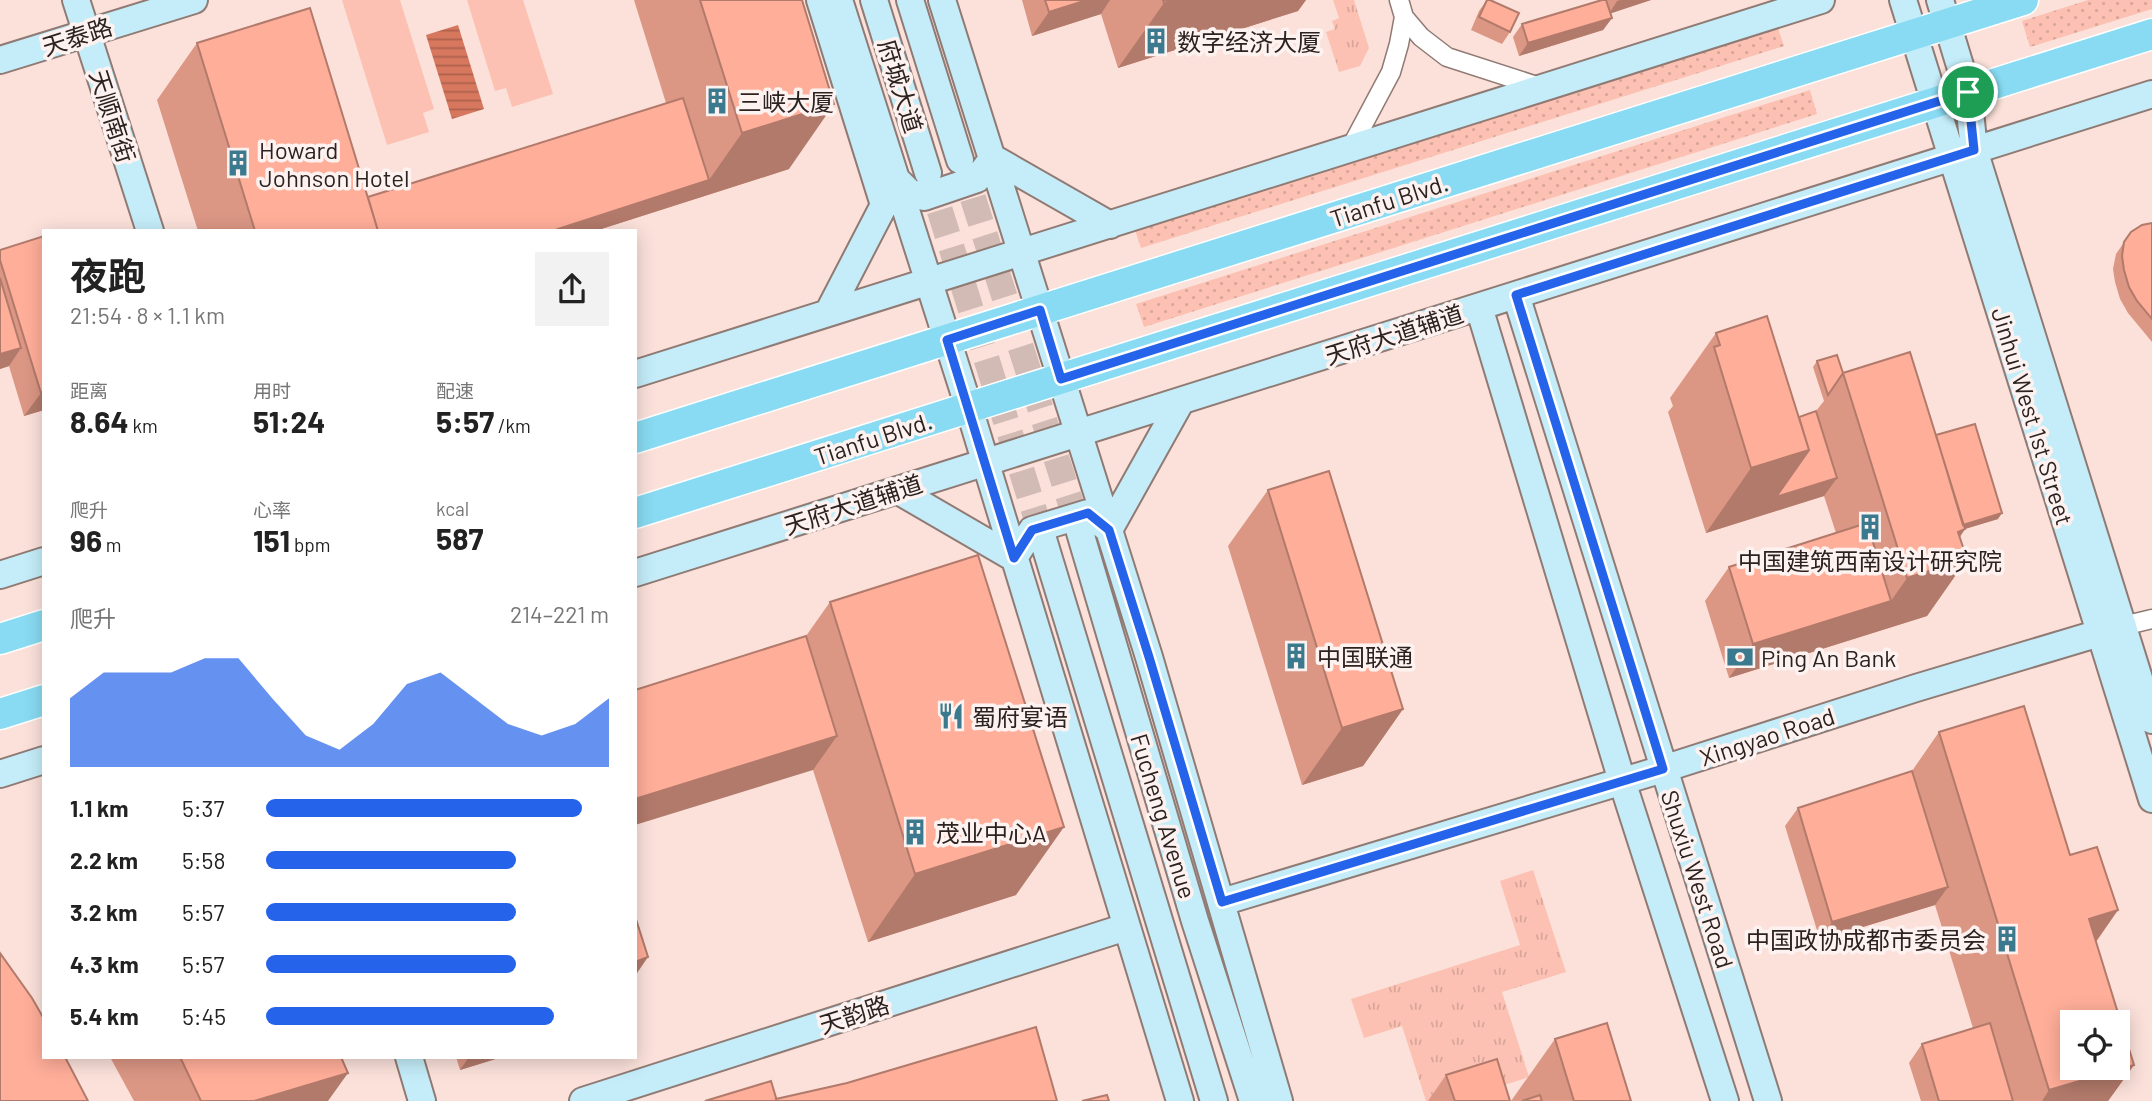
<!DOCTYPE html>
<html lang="zh">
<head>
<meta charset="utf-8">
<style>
  body { margin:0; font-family:Barlow,"Noto Sans SC",sans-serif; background:#f2f2f2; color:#222; height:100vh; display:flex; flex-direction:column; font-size:26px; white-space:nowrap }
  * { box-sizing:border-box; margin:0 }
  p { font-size:23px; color:#767676 }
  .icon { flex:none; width:38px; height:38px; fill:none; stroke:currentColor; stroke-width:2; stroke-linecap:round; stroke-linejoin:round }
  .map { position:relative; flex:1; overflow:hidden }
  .side { position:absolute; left:42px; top:229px; width:595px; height:830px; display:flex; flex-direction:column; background:#fff; border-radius:0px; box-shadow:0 4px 18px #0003 }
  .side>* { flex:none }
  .fabs { position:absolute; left:2060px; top:1010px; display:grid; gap:14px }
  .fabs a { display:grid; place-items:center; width:70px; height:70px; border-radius:0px; background:#fff; box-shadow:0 4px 18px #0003; font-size:35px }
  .pin { position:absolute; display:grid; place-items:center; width:60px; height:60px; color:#fff; margin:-30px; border:4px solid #fff; border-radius:50%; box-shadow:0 2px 7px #0007 }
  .round { display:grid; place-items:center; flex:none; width:74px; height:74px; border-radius:0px; background:#f2f2f2 }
  .overview { display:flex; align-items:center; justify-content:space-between; height:119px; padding:0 28px }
  h1 { font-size:38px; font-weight:700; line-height:52px }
  .metrics { display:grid; grid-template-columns:repeat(3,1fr); gap:10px; height:119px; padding:7px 28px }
  .metrics div { display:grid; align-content:center }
  .metrics b { font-size:30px; font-weight:700 }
  .metrics small { font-size:19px; font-weight:400 }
  .metrics p { font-size:19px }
  .chart { height:196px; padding:14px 28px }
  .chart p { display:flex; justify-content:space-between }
  .chart svg { width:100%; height:126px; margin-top:7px; fill:#2563eb; opacity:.7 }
  ul { padding:0 28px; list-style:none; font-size:23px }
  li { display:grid; grid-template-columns:112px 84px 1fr; align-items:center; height:52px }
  li i { height:18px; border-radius:9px; background:#2563eb }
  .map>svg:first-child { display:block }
</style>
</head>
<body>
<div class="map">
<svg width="2152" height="1101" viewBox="0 0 2152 1101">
  <defs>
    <pattern id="grass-tufts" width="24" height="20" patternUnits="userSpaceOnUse" patternTransform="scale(1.75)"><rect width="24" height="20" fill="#fcc1b2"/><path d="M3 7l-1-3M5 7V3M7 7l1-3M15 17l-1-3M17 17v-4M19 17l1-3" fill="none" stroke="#d8a699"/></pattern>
    <pattern id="park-dots" width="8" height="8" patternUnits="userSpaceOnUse" patternTransform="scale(1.75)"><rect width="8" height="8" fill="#fcc1b2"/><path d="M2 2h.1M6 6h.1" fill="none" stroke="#d8a699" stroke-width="1.8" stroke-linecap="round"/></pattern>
    <pattern id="water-rules" width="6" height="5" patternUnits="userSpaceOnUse" patternTransform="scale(1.75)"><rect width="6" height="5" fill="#d6775e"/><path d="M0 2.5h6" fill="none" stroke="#ae614d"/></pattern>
  </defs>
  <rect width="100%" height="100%" fill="#fbe1da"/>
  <path fill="url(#grass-tufts)" d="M1333 0H1354L1369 48 1360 66 1339 72 1326 32 1335 29 1332 21 1339 18Z
    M1533 870 1566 972 1502 992 1529 1077 1455 1101H1426L1402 1026 1364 1038 1351 999 1520 945 1500 881Z"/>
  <path fill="url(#park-dots)" d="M2088 0H2152V9L2030 47 2022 21Z
    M1775 19 1784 46 1141 248 1132 221Z
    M1810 90 1817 114 1144 327 1136 304Z"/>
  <path fill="#fcc1b2" d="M342 0H400L434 109 423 113 429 132 387 145Z
    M467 0H523L553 94 512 107 506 88 495 91Z"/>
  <path fill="url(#water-rules)" d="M458 25 484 109 452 119 426 35Z"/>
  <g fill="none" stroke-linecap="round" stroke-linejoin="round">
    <path stroke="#d2bbb5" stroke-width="26" stroke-dasharray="26 13" stroke-linecap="butt" d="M961 161 1079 529
      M928 173 1043 539"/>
    <g stroke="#907a74" stroke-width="21">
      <path id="street" d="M1404 17 1421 37 1447 57 1543 88
        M1350 149 1391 72 1399 44 1404 17 1399 0
        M2123 626 2152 619"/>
    </g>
    <g stroke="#907a74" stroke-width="30">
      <path id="secondary" d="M76 0 150 231
        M820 0 884 205 828 313
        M839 0 969 408 1180 1101
        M874 0 928 173
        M910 0 960 160
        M942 0 1149 657 1279 1101
        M1903 0 2152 799
        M1940 0 1968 92 1974 150 2152 720
        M0 60 194 0
        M895 178 909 192 924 197 977 179 993 158 1110 225
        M1516 295 1768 1101
        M1479 307 1622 781 1725 1101
        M635 374 1821 0
        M897 490 1014 558 1032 530 1088 513 1109 530 1181 401
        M1079 529 1195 921 1253 1101
        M1043 539 1214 1101
        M635 573 2152 94
        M0 575 44 561
        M0 774 44 760
        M1222 902 1663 769 1916 688 2123 626
        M409 1057 422 1101
        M583 1101 1126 927"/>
    </g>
    <g stroke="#fff" stroke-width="33">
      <path id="primary" d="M635 438 2023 0
        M635 513 2152 34
        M0 639 44 625
        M0 714 44 700"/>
    </g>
    <use href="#street" stroke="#fff" stroke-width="18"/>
    <use href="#secondary" stroke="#c4edf9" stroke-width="26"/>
    <use href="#primary" stroke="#88dbf2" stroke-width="30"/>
  </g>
  <path fill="#db9684" d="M634 0H802L789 169 595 231H198L157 100 197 43 368 197 666 103Z
    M1022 0H1306L1298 11 1118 68 1101 14 1032 36Z
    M1487 0 1510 32 1502 44 1471 30 1479 11Z
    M1602 0H1651L1610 13 1612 18 1603 30 1519 56 1513 37 1522 24Z
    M2152 223V342L2128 313 2120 299 2115 282 2113 269 2116 254 2131 232Z
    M44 236V410L24 416 9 366 0 369V250Z
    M1716 333 1799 417 1816 411 1824 401 1813 367 1817 361 1843 373 1936 435 1998 519 1965 529 1960 537 1967 559 1927 616 1729 678 1705 601 1729 567 1836 533 1824 496 1706 533 1668 412 1673 406 1670 398Z
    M1268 490 1403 709 1363 766 1302 785 1228 546Z
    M830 602 1016 895 868 942 813 770 806 636Z
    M1939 732 2070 855 2118 910 2096 942 2134 1065 2108 1101H1921L1909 1063 1922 1044 1973 1028 1935 905 1820 940 1785 826 1798 808 1912 771Z
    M1555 1039 1631 1101H1511Z
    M110 1057H341L328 1101H134Z
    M456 1057H502L460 1070Z
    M1446 1075 1510 1101H1428Z"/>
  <path fill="#b27a6b" d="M1087 0H1110L1101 14 1032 36 1049 12Z
    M1173 0H1306L1298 11 1118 68 1164 3Z
    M1621 0H1651L1609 14 1617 1Z
    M1612 18 1603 30 1519 56 1528 43Z
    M834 104 789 169 595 231H552L709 180 742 133Z
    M21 348 9 366 0 369V354Z
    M44 392V410L24 416 41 393Z
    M1809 450 1837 478 1824 496 1706 533 1751 468Z
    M2002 513 1998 519 1958 531 1962 525Z
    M1965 529 1938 568 1967 559 1927 616 1729 678 1753 644 1891 601 1907 578 1958 532Z
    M1403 709 1363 766 1302 785 1342 728Z
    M837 736 813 770 635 825V799Z
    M1064 827 1016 895 868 942 915 874Z
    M1948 887 1935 905 1820 940 1832 922Z
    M2118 910 2078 967 2089 919Z
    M648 957 635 976V962Z
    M469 1057H502L460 1070Z
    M2134 1065 2108 1101H2042L2049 1090Z
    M348 1073 328 1101H254Z"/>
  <path fill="#ffae99" stroke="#b27a6b" stroke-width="2" fill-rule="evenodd" d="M700 0H802L834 104 742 133Z
    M1045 0H1087L1049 12Z
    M1163 0H1173L1164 3Z
    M1487 0H1490L1519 13 1510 32 1479 17Z
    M1602 0H1606L1612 18 1528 43 1522 24Z
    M310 8 378 231H255L197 43Z
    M683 98 709 180 552 231H378L368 197Z
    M2152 223V319L2137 301 2129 287 2124 270 2122 256 2124 242 2131 232 2142 225Z
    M44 236V392L41 393 0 260V250Z
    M0 278 21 348 0 354Z
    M1767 316 1809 450 1751 468 1714 347 1720 345 1716 333Z
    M1910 352 1965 529 1958 532 1967 559 1907 578 1843 373Z
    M1837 355 1843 373 1828 395 1817 361Z
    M1816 411 1837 478 1776 497 1809 450 1799 417Z
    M1975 424 2002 513 1963 525 1936 435Z
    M1329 471 1403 709 1342 728 1268 490Z
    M1867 523 1891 601 1753 644 1729 567Z
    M978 555 1064 827 915 874 830 602Z
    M806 636 837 736 635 799V690Z
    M2024 706 2070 855 2097 847 2118 910 2089 919 2134 1065 2049 1090 1939 732ZM2072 1022H2118V1068H2072Z
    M1912 771 1948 887 1832 922 1798 808Z
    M635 916 648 957 635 962Z
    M0 953 32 998 44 1019V1057H65L88 1101H0Z
    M1607 1023 1631 1101H1574L1555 1039Z
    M1990 1023 2013 1101H1939L1922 1044Z
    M1036 1027 1057 1101H777L776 1099 847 1083Z
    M180 1057H341L348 1073 254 1101H201Z
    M1497 1059 1510 1101H1455L1446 1075Z
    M771 1081 777 1101H705Z
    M1107 1095 1109 1101H1082Z
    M1540 1095 1542 1101H1522Z"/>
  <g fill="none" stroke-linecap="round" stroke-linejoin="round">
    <g stroke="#fff" stroke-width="14">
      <path id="route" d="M1968 92 1974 150 1516 295 1663 769 1222 902 1149 657 1109 530 1088 513 1032 530 1014 558 947 340 1040 310 1061 379Z"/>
    </g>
    <use href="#route" stroke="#2563eb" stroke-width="9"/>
  </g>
  <defs>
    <g id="building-bare" transform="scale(2.1)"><path d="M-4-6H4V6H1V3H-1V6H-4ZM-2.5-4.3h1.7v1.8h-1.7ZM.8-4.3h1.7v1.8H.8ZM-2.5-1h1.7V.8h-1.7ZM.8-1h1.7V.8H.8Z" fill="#3b7a8e" stroke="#fdf2f0" stroke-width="2.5" paint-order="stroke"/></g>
    <g id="bank-bare" transform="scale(2.1)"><path d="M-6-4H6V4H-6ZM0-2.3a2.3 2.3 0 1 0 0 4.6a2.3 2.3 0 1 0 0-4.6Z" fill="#3b7a8e" stroke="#fdf2f0" stroke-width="2.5" paint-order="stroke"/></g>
    <g id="restaurant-bare" transform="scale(2.1)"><path d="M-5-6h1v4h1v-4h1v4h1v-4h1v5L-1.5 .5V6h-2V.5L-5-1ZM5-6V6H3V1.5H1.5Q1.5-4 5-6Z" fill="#3b7a8e" stroke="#fdf2f0" stroke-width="2.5" paint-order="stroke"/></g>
  </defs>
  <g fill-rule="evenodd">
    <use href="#building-bare" x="1156" y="41"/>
    <use href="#building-bare" x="717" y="101"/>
    <use href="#building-bare" x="238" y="163"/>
    <use href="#building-bare" x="1870" y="527"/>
    <use href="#building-bare" x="1296" y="656"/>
    <use href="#bank-bare" x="1740" y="657"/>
    <use href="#restaurant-bare" x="951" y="716"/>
    <use href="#building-bare" x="915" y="832"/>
    <use href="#building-bare" x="2007" y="939"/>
  </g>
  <g text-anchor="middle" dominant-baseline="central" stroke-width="7" stroke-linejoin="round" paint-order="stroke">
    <g font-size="24" fill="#2c2320" stroke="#fdf2f0">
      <text transform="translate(77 36) rotate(-18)">天泰路</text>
      <text transform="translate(901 86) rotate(73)">府城大道</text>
      <text transform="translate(113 116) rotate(72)">天顺南街</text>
      <text transform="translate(1389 200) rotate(-18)">Tianfu Blvd.</text>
      <text transform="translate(1394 334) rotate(-18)">天府大道辅道</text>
      <text transform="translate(2033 416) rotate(73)">Jinhui West 1st Street</text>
      <text transform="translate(873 438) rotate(-18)">Tianfu Blvd.</text>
      <text transform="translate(853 504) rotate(-18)">天府大道辅道</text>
      <text transform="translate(1767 736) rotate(-18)">Xingyao Road</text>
      <text transform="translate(1164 816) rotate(73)">Fucheng Avenue</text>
      <text transform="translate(1698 879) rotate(72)">Shuxiu West Road</text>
      <text transform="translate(854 1014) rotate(-18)">天韵路</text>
    </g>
    <g font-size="24" fill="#2c2320" stroke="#fdf2f0" text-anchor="start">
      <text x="1177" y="41">数字经济大厦</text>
      <text x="738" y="101">三峡大厦</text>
      <text x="259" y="149">Howard<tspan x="259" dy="28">Johnson Hotel</tspan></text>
      <text x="1870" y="560" text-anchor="middle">中国建筑西南设计研究院</text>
      <text x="1317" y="656">中国联通</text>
      <text x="1761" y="657">Ping An Bank</text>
      <text x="972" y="716">蜀府宴语</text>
      <text x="936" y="832">茂业中心A</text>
      <text x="1986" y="939" text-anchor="end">中国政协成都市委员会</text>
    </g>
  </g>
</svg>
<div class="fabs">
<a><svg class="icon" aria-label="locate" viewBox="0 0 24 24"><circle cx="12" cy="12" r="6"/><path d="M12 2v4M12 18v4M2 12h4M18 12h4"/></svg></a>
</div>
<div class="pin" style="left:1968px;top:92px;background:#1e9e55"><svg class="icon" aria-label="arrive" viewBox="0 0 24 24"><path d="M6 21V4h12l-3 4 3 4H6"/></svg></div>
<section class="side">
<div class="overview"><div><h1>夜跑</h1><p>21:54 · 8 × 1.1 km</p></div><a class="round"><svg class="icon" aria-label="share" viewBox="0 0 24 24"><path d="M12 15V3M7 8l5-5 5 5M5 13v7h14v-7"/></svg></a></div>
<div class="metrics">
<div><p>距离</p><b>8.64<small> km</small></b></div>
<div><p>用时</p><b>51:24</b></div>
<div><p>配速</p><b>5:57<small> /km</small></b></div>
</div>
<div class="metrics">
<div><p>爬升</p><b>96<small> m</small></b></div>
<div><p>心率</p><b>151<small> bpm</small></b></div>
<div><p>kcal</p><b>587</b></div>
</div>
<div class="chart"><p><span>爬升</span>214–221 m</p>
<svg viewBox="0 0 160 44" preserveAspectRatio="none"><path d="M0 44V20L10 11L20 11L30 11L40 6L50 6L60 20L70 33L80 38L90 29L100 15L110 11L120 20L130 29L140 33L150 29L160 20V44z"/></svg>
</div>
<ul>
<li><b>1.1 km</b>5:37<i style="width:92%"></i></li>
<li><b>2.2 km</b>5:58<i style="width:73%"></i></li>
<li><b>3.2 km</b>5:57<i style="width:73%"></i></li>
<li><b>4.3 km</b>5:57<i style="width:73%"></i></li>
<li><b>5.4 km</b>5:45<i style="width:84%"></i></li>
</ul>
</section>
</div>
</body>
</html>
